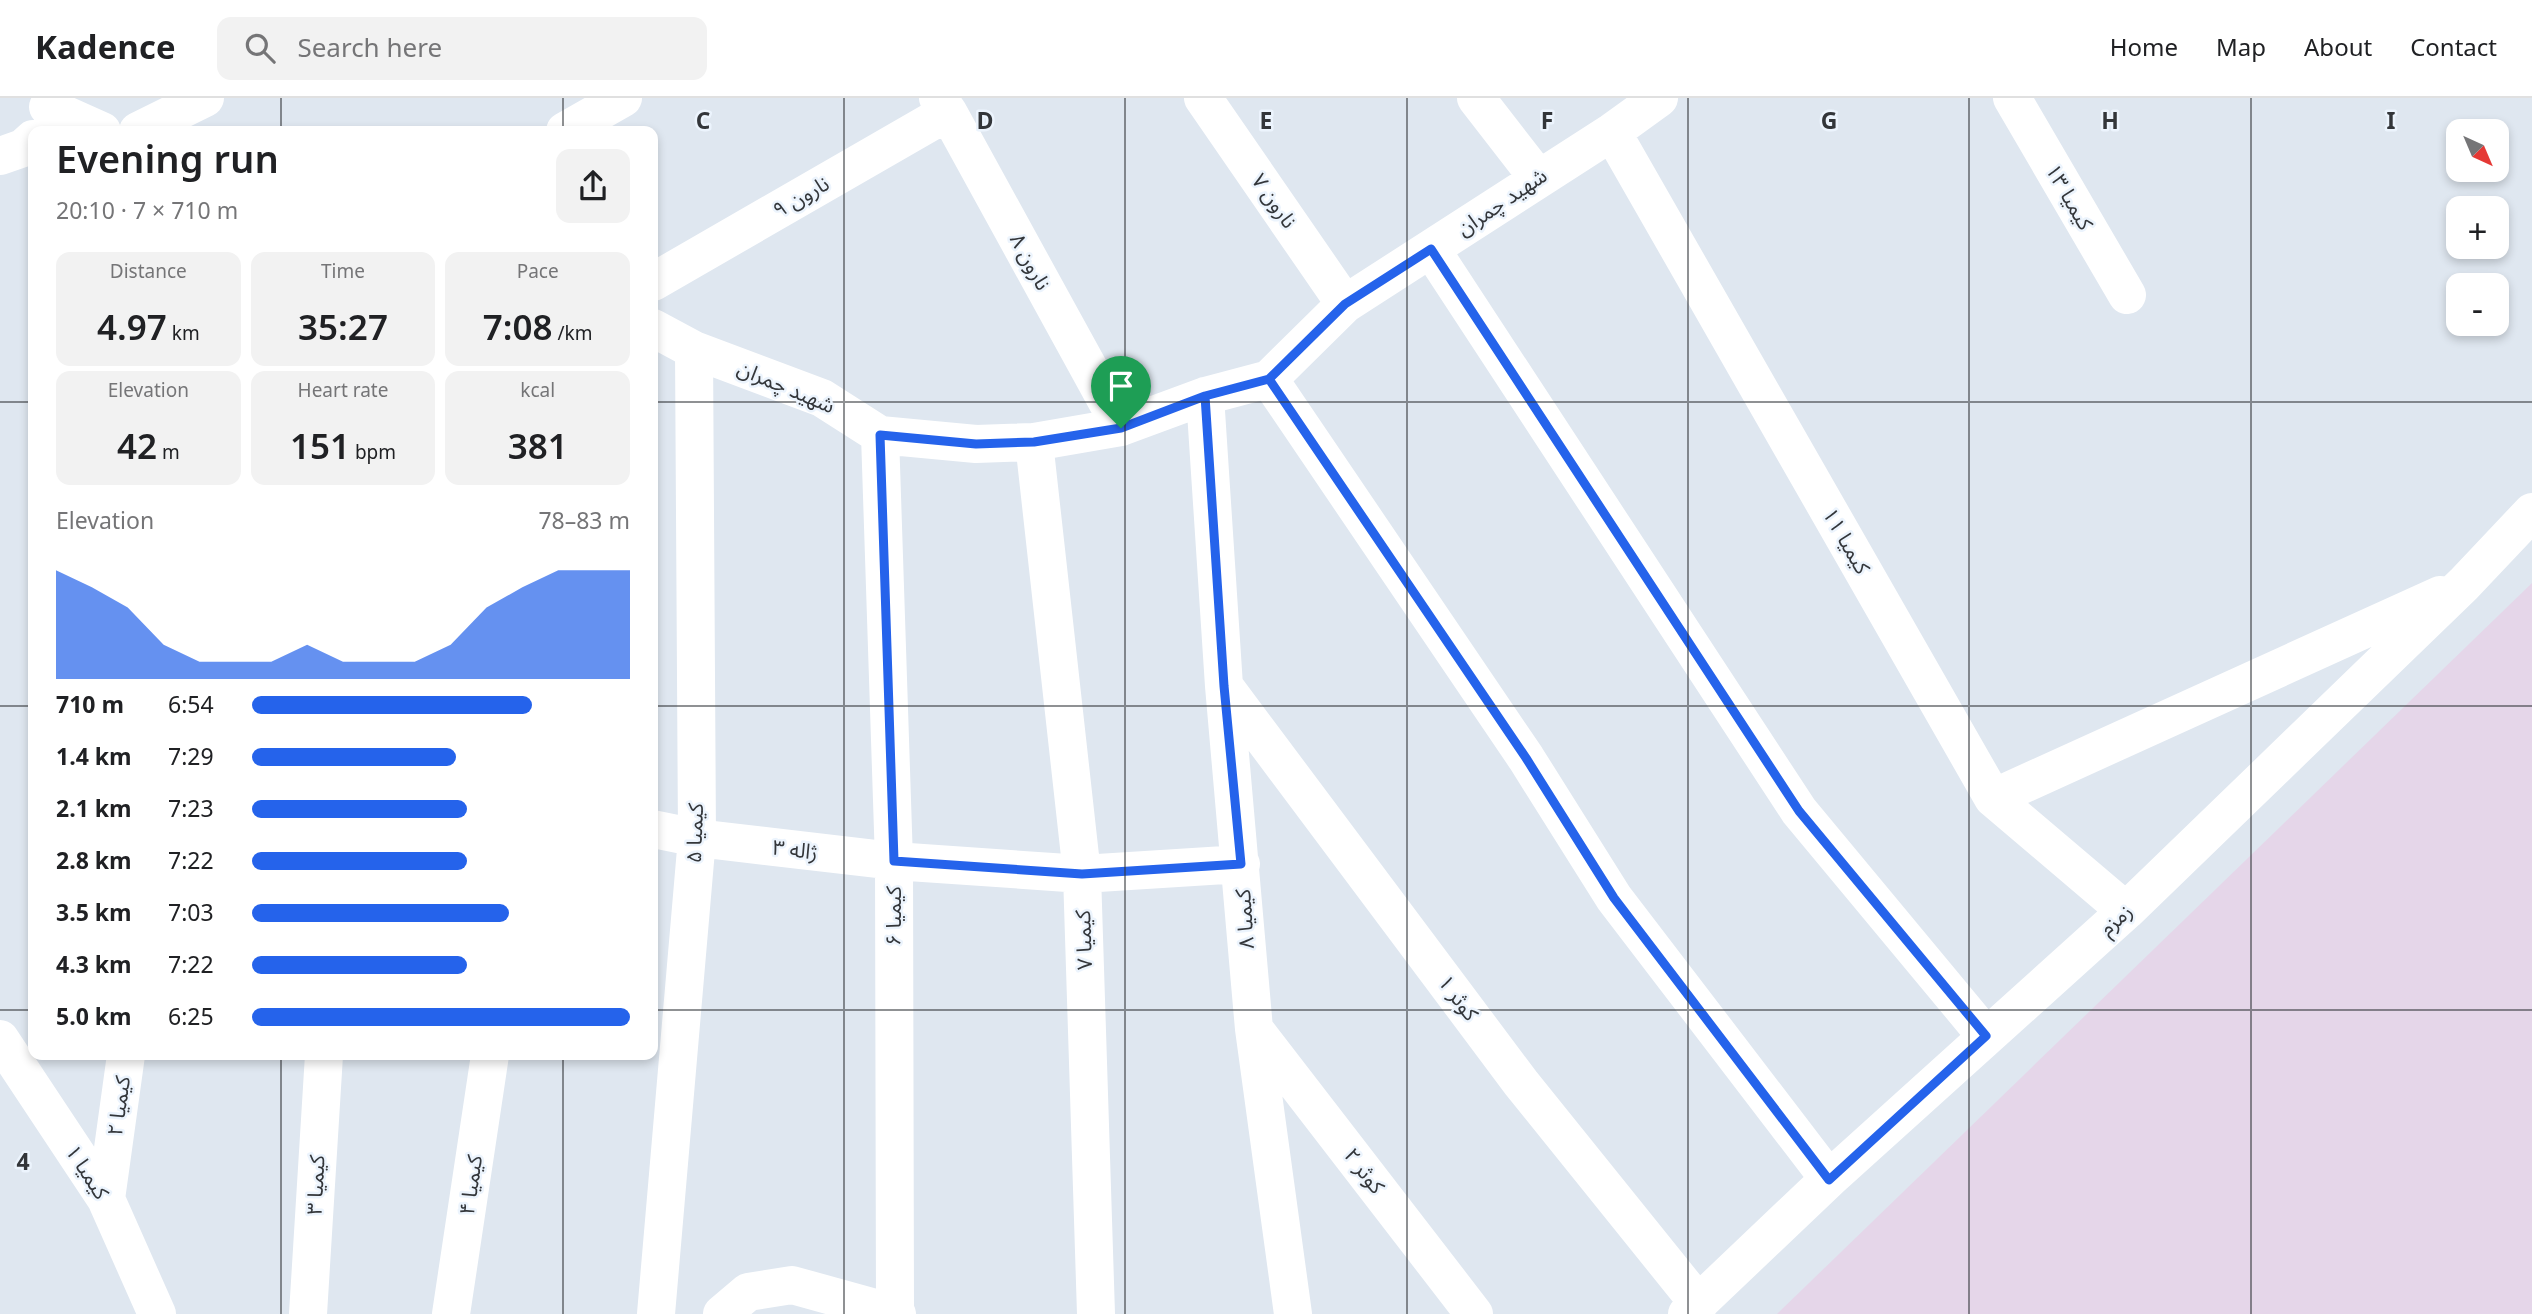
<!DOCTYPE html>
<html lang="en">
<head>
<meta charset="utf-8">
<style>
  body { margin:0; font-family:Georgia,"Noto Sans Arabic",serif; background:#f2f2f2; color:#202124; height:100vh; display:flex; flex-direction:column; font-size:26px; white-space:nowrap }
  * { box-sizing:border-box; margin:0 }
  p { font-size:23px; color:#757577 }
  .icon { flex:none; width:38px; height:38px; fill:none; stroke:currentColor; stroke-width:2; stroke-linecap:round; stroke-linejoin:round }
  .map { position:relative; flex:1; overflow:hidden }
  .drawer { position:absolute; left:28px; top:28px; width:630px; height:934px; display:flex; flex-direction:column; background:#fff; border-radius:14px; box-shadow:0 4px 10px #0003 }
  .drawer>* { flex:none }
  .needle { width:46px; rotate:136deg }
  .controls { position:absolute; left:2446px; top:21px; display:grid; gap:14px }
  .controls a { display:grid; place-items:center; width:63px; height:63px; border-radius:14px; background:#fff; box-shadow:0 4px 10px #0003; font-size:35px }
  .pin { position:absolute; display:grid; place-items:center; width:60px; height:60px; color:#fff; margin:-72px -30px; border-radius:50% 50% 50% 0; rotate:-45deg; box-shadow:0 0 7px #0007 }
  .pin .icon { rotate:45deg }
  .round { display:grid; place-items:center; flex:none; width:74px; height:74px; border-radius:14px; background:#f2f2f2 }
  .overview { display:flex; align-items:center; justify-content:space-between; height:119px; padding:0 28px }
  h1 { font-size:38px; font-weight:600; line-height:52px }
  .figures { display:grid; grid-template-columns:repeat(3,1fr); gap:10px; height:119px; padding:7px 28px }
  .figures div { display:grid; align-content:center; border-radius:14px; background:#f2f2f2; text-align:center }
  .figures b { font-size:35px; font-weight:600 }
  .figures small { font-size:19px; font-weight:400 }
  .figures p { font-size:19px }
  .chart { height:196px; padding:14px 28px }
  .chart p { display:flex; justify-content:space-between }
  .chart svg { width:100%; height:126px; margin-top:7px; fill:#2563eb; opacity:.7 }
  ul { padding:0 28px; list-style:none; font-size:23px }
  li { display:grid; grid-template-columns:112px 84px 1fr; align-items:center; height:52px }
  li i { height:18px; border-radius:9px; background:#2563eb }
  header { display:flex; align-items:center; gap:42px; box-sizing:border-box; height:98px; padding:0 35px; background:#fff; border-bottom:2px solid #e0e0e0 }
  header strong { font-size:33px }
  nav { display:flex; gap:38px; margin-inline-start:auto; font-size:24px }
  .search { width:490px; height:63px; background:#f2f2f2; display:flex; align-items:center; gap:18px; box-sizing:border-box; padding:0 24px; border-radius:14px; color:#757577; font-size:26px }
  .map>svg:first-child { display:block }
</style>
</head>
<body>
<header>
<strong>Kadence</strong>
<div class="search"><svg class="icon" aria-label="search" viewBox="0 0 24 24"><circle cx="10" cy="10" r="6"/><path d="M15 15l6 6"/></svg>Search here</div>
<nav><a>Home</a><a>Map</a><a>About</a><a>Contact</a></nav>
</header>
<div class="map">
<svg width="2532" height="1216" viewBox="0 0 2532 1216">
  <rect width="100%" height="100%" fill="#dfe7f0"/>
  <path fill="#e5d6e9" d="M2532 485V1216H1777Z"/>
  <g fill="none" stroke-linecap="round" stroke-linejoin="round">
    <path stroke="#fff" stroke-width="38" d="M938 0 948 14 1121 329
      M1203 0 1345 206
      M1476 0 1538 80
      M2012 0 2127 197
      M48 9 102 33
      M138 33 205 0
      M565 33 623 0
      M1612 34 1993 700 2126 813
      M0 58 23 50 33 41
      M1431 151 1799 713 1986 938
      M653 184 948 14
      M653 230 694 252 822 300 880 337 976 346 1034 344 1121 329 1205 298 1269 281 1345 206 1612 34 1659 0
      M1269 281 1526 660 1614 800 1829 1081
      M1205 298 1224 588 1254 931 1293 1216
      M880 337 894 763 895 1215
      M1034 344 1082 776 1096 1216
      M1224 588 1521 985 1699 1206
      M1993 700 2440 497
      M653 731 697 740 894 763 1082 776 1241 766
      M1255 932 1474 1216
      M0 941 106 1101 157 1216
      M106 1101 126 957
      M308 1216 324 957
      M451 1216 490 957
      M656 1216 697 740 694 252
      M722 1216 748 1194 792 1187 897 1216
      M1687 1216 1829 1081 2126 813 2464 486 2532 414"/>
  </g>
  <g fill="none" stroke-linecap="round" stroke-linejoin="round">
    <g stroke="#fff" stroke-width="14">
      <path id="route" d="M1121 330 1034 344 976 346 880 337 894 763 1082 776 1241 766 1224 588 1205 298 1269 281 1345 206 1431 151 1799 713 1986 938 1829 1082 1614 800 1526 660 1269 281 1205 298 1121 330"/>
    </g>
    <use href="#route" stroke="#2563eb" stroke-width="9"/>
  </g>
  <path fill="none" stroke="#33363a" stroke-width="2" stroke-opacity="0.55" d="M281 0V33M563 0V33M844 0V1216M1125 0V1216M1407 0V1216M1688 0V1216M1969 0V1216M2251 0V1216M0 304H33M653 304H2532M0 608H33M653 608H2532M0 912H33M653 912H2532M281 957V1216M563 957V1216"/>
  <g text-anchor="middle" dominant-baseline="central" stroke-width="5" stroke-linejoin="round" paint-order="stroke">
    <g font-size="21" fill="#33363a" stroke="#ecf4fd">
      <text transform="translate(801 99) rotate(-30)">نارون ۹</text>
      <text transform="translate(2069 99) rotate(60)">کیمیا ۱۳</text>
      <text transform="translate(1274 103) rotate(55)">نارون ۷</text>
      <text transform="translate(1502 104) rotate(-34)">شهید چمران</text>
      <text transform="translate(1030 164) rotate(61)">نارون ۸</text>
      <text transform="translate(786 289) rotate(23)">شهید چمران</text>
      <text transform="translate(1846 443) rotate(60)">کیمیا ۱۱</text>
      <text transform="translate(695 735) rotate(-88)">کیمیا ۵</text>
      <text transform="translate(795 752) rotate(7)">ژاله ۳</text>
      <text transform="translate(894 818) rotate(-90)">کیمیا ۶</text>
      <text transform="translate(1245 821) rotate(-94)">کیمیا ۸</text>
      <text transform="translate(2116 822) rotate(-42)">زمزم</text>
      <text transform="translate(1084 842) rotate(-92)">کیمیا ۷</text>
      <text transform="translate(1458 900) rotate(53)">کوثر ۱</text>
      <text transform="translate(119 1008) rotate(-82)">کیمیا ۲</text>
      <text transform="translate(1364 1073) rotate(52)">کوثر ۲</text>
      <text transform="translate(87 1074) rotate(57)">کیمیا ۱</text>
      <text transform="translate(316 1087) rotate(-87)">کیمیا ۳</text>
      <text transform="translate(471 1087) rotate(-82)">کیمیا ۴</text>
    </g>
  </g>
  <g font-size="23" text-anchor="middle" font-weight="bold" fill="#33363a" stroke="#ecf4fd" stroke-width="5" stroke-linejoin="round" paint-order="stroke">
    <text x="703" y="31">C</text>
    <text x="985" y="31">D</text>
    <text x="1266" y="31">E</text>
    <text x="1547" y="31">F</text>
    <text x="1829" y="31">G</text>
    <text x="2110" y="31">H</text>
    <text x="2391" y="31">I</text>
    <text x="23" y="1072">4</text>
  </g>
</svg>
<div class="controls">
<a><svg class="needle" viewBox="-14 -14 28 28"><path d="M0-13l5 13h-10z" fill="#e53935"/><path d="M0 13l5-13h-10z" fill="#757577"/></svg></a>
<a>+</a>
<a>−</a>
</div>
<div class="pin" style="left:1121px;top:330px;background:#1e9e55"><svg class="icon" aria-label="arrive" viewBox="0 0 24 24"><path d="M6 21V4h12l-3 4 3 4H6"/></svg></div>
<section class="drawer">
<div class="overview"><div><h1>Evening run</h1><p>20:10 · 7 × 710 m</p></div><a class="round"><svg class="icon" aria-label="share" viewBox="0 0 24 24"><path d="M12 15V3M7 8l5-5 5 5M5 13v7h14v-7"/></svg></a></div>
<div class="figures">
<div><p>Distance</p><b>4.97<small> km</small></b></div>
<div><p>Time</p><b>35:27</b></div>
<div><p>Pace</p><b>7:08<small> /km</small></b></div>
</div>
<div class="figures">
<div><p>Elevation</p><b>42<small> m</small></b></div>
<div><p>Heart rate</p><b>151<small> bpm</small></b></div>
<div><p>kcal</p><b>381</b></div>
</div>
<div class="chart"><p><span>Elevation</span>78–83 m</p>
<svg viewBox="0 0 160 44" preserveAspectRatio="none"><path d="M0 44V6L10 12L20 19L30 32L40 38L50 38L60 38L70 32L80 38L90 38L100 38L110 32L120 19L130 12L140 6L150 6L160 6V44z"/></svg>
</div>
<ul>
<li><b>710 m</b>6:54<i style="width:74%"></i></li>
<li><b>1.4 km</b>7:29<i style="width:54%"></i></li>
<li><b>2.1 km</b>7:23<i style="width:57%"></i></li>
<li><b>2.8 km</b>7:22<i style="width:57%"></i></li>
<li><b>3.5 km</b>7:03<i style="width:68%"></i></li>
<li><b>4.3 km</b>7:22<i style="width:57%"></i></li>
<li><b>5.0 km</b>6:25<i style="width:100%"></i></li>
</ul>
</section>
</div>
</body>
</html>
